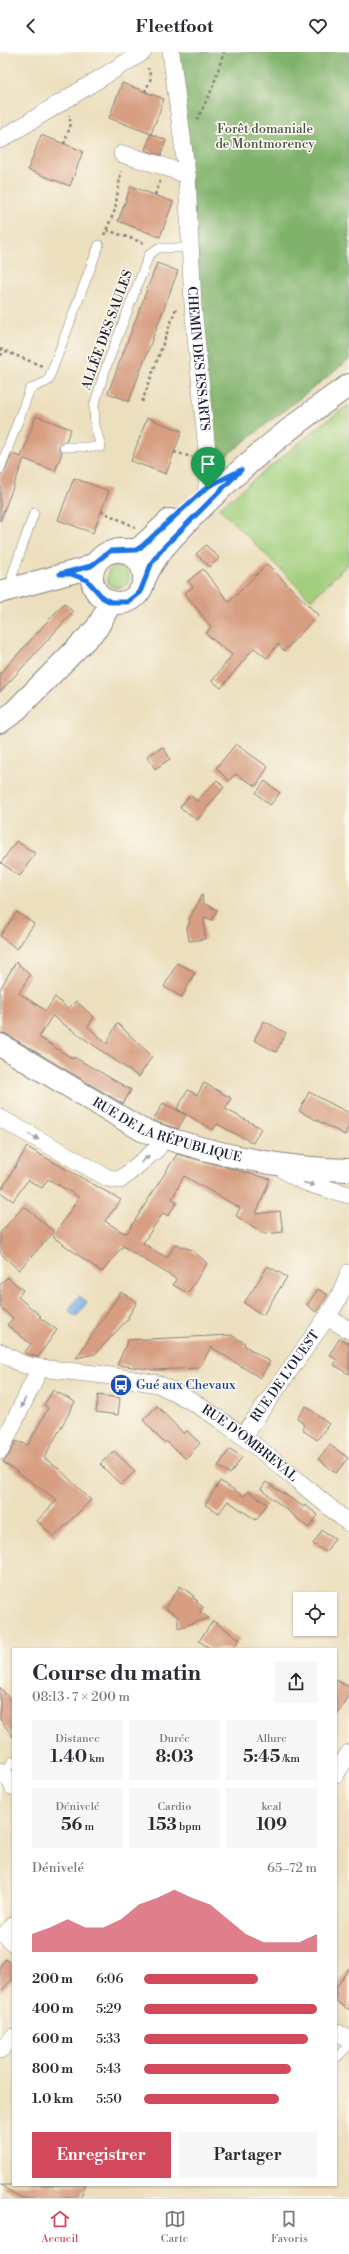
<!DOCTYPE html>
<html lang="fr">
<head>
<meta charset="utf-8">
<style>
  body { margin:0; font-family:"Libre Bodoni",serif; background:#f7f7f7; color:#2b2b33; height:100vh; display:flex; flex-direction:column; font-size:15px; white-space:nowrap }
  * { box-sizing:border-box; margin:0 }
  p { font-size:13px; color:#7c7c81 }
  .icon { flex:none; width:22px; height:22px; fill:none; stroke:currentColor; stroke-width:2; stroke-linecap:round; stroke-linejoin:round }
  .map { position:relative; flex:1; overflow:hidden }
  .side { position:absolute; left:12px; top:1596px; width:325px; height:538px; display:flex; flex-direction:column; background:#fff; border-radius:0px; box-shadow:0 1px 3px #0004 }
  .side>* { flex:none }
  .buttons { position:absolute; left:293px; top:1540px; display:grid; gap:8px }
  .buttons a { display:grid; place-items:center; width:44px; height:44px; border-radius:0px; background:#fff; box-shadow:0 1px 3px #0004; font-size:20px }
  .pin { position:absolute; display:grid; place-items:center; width:34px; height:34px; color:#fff; margin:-41px -17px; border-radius:50% 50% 50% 0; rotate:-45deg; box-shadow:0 0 4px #0007 }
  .pin .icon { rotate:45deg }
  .round { display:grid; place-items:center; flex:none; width:42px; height:42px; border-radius:0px; background:#f7f7f7 }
  .summary { display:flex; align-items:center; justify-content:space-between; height:68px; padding:0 20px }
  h1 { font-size:22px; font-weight:800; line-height:30px }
  .metrics { display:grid; grid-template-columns:repeat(3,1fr); gap:6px; height:68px; padding:4px 20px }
  .metrics div { display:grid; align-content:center; border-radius:0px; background:#f7f7f7; text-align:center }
  .metrics b { font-size:17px; font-weight:800 }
  .metrics small { font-size:11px; font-weight:400 }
  .metrics p { font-size:11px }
  .chart { height:112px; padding:8px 20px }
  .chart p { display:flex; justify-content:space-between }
  .chart svg { width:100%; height:72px; margin-top:4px; fill:#d1495b; opacity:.7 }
  .button { display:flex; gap:8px; margin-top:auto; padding:8px 20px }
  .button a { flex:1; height:46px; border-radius:0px; background:#d1495b; color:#fff; font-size:16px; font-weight:800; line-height:46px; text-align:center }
  .button a+a { background:#f7f7f7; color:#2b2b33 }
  ul { padding:0 20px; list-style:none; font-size:13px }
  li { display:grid; grid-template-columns:64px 48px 1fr; align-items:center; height:30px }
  li i { height:10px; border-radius:5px; background:#d1495b }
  header { display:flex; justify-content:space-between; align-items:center; height:52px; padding:0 20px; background:#fff; font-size:18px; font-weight:800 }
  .tab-bar { display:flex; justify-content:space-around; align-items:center; height:56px; border-top:1px solid #e1e1e2; background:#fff; font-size:11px; color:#7c7c81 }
  .tab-bar a { display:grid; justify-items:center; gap:2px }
  .tab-bar .current { color:#d1495b }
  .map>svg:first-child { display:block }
</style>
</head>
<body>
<header><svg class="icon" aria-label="back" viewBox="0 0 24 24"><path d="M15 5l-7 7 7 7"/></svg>Fleetfoot<svg class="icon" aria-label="heart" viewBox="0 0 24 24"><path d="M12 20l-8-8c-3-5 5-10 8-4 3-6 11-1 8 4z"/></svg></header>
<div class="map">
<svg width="349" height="2146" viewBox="0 0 349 2146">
  <rect width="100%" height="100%" fill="#fbf7ec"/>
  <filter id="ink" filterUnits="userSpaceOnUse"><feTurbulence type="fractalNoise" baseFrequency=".025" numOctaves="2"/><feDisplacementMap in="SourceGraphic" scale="8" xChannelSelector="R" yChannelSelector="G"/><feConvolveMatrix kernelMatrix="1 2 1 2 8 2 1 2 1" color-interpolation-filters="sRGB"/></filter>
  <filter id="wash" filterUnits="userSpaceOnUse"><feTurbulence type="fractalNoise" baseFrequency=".012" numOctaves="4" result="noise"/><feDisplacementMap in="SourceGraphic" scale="16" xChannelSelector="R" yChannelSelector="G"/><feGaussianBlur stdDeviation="0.9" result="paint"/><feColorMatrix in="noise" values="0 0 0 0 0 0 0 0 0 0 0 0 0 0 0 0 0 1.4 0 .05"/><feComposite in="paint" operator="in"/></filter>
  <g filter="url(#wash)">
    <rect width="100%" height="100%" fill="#ecdfbd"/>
    <path fill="#a1cf7d" stroke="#62785c" d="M349 353V511L311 548 219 456 325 370Z
      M107 525a11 11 0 1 1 22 0a11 11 0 1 1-22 0Z"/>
    <path fill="#80b26c" stroke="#516a54" d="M173 0H349V308L213 414Z"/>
    <path fill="#76aee6" stroke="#4c6890" d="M79 1244 87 1250 77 1264 71 1262 69 1257Z"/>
    <g id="blocks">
      <path fill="#d79e81" d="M122 31 164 47 151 82 109 66Z
        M151 82 166 88 161 103 145 98Z
        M41 83 83 99 70 134 28 118Z
        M131 134 173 150 160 185 118 169Z
        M157 211 178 219 129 349 108 341Z
        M36 364 71 377 66 389 59 392V398L62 401 55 419 24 407 0 469V423L5 419 12 402 21 405Z
        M147 366 182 379 166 422 131 409Z
        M74 426 109 439 93 481 58 468Z
        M206 493 219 506 210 515 196 502Z
        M267 512 318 563 284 599 278 592 267 606 254 596 221 636 212 629 232 603 206 582 211 575 185 541 193 535 188 529 203 517 229 550Z
        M64 551 73 560 0 640V622Z
        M236 692 268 715 256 734 235 722 229 729 216 716Z
        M163 695 170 707 155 717 147 704Z
        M217 728 224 735 197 768 180 755 190 743 197 749Z
        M265 729 280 741 270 753 256 741Z
        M16 789 35 801 20 824 1 811Z
        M202 842 203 851 217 858 212 868 204 865 205 887 189 889 187 876 190 869 189 868Z
        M17 860 34 872 17 897 0 884Z
        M16 910 30 923 19 941 46 959 55 945 68 957 76 949 94 965 88 975 107 992 117 971 152 1004 139 1025 52 964 39 985 73 1007 74 1005 131 1038 123 1052 6 982 0 981V937Z
        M177 911 195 920 182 945 164 935Z
        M264 969 286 981 276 1000 254 988Z
        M204 1031 231 1046 225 1057 261 1076 253 1091 217 1072 213 1078 177 1057 188 1038 197 1043Z
        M309 1040 349 1061V1074L345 1083 299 1059Z
        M163 1051 186 1063 178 1077 153 1069Z
        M27 1095 121 1148 105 1169 122 1180 127 1181 177 1102 270 1127 256 1162 280 1159 283 1180 265 1182 236 1164 240 1156 184 1124 172 1147 177 1150 168 1164 163 1161 143 1191 167 1206 175 1192 192 1198 207 1211 188 1241 173 1233 176 1227 123 1194 102 1220 53 1185 79 1145 48 1127 42 1136 28 1128 13 1149 0 1140Z
        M24 1154 54 1180 19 1218 0 1201V1181Z
        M268 1214 287 1225 263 1263 244 1251Z
        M7 1225 23 1238 18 1245 41 1264 39 1265 57 1278 38 1305 24 1301 31 1292 7 1273 13 1266 0 1255V1233Z
        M318 1237 328 1243 316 1260 307 1253Z
        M121 1240 137 1250 128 1265 129 1266 95 1302 76 1306Z
        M231 1283 245 1291 244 1293 270 1310 260 1326 211 1295 199 1316 156 1318 117 1313 128 1288Z
        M340 1286 348 1291 349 1289V1322L334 1313 337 1308 329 1303Z
        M53 1338 75 1350 44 1406 58 1416 91 1448 54 1485 37 1469 57 1448 3 1410 9 1403 16 1389 28 1393 48 1356 44 1353Z
        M98 1343 120 1346 118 1363 96 1360Z
        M157 1354 184 1382 187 1379 200 1391 186 1407 166 1389 164 1391 143 1368Z
        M306 1354 329 1372 317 1388 304 1379 303 1371 297 1366Z
        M330 1393 348 1406 336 1421 318 1407Z
        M230 1397 242 1405 230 1422 218 1414Z
        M114 1399 135 1419 121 1433 100 1412Z
        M220 1429 244 1444 248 1439 267 1452 256 1468 228 1449 219 1461 205 1453Z
        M266 1430 304 1455 305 1453 318 1463 309 1476 261 1437Z
        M322 1478 335 1486 326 1500 313 1492Z
        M180 1534 194 1544 193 1546 198 1549 196 1550 203 1555 200 1560 209 1566 178 1576V1565L165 1556Z
        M213 1569 240 1587 233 1597H211L199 1589Z
        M336 1628 349 1635V1642L336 1664Z
        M0 1635 13 1651V1685L0 1667Z
        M6 1907 13 1913V1927L0 1940V1914Z
        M349 1916V1958L336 1949V1936Z
        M0 2133H86L80 2146H22Z"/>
    </g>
  </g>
  <g filter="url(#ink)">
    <use href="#blocks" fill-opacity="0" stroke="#87807c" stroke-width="1"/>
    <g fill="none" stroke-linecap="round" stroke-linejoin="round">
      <g stroke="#87807c" stroke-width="10">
        <path id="lane" d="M64 395H101L95 374 94 354 105 318 149 203 158 196H190L191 193
          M0 417 30 337 48 329 99 193
          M14 536 12 524 34 461
          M3 1722 13 1709
          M336 2006 349 1993"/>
      </g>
      <g stroke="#87807c" stroke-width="18">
        <g id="street">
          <path id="s1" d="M171 0 187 123 193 254 208 410 206 451"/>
          <path d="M0 88 143 0"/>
          <path d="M122 102 160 113 187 123"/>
          <path d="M0 1066 108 1126 120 1128 157 1097 164 1086"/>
          <path d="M277 1111C296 1132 323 1135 349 1143"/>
          <path d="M327 1265 349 1278"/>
          <path id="s2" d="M0 1300 22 1312 40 1316 104 1323 158 1332C231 1365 287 1422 349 1471"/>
          <path id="s3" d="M243 1384 327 1265 338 1247 349 1221"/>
          <path d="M0 1399 40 1316"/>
          <path d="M0 1719 11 1729 13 1735"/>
          <path d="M336 1722 349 1701"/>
          <path d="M13 1873 5 1883 13 1891"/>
          <path d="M336 1980 349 1987"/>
          <path d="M0 1998 13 1985"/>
        </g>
      </g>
      <g stroke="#87807c" stroke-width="24">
        <g id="secondary">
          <path d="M118 498H136L141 495 170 468"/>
          <circle cx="118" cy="525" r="26"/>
          <path d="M145 526C156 500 176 482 195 462 242 414 294 371 349 333"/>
          <path d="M0 540 84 517 96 511"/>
          <path d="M0 670 13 661 97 576 111 550"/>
          <path id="s4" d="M0 993 142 1078C208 1101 279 1117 349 1118"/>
        </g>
      </g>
      <path stroke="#87807c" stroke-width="2.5" stroke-dasharray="3 3" stroke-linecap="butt" d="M145 40 151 26 148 16
        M197 68 212 37 224 0
        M64 92 71 72 69 63
        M155 143 160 129
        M107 178 144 191
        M104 183 115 158 121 119
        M0 297 42 314
        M0 303 7 300
        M142 350 176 256
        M174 400 192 405
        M101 459 135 475"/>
      <use href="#lane" stroke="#fff" stroke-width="9"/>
      <use href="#street" stroke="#fff" stroke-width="17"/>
      <use href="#secondary" stroke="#fff" stroke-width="22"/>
    </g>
    <defs><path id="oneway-solid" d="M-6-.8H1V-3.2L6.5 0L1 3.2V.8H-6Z"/></defs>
    <g fill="#9c9ca7">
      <use href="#oneway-solid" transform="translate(34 1085) rotate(29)"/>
      <use href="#oneway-solid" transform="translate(145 1107) rotate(-41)"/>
      <use href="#oneway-solid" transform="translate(309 1132) rotate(15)"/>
      <use href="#oneway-solid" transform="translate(23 1351) rotate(116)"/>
    </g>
  </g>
  <g fill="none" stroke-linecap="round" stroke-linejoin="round" filter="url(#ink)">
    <g stroke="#fff" stroke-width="8">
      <path id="route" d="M241 418 162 497 152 510 140 540 127 550H111L103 546 87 528 71 522H60L91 514 110 499 136 498 141 495 197 444 209 434Z"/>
    </g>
    <use href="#route" stroke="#1a73e8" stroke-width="5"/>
  </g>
  <defs>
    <g id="bus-disc" transform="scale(1.15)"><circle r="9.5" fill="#1a4fb4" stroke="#fbf7ec"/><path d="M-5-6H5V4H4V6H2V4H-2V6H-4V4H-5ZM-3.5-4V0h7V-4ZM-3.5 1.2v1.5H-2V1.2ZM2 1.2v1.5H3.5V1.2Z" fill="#fff"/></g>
  </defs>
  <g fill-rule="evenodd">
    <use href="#bus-disc" x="121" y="1333"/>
  </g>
  <g text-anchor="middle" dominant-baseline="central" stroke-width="3.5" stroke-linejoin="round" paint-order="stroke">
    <g font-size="13" fill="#48564f" stroke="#fbf7ec">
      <text x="265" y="77">Forêt domaniale<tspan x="265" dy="15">de Montmorency</tspan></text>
    </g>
    <g font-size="13" fill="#22223b" stroke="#fbf7ec">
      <text transform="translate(107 278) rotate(-70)">ALLÉE DES SAULES</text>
      <text stroke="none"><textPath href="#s1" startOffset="308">CHEMIN DES ESSARTS</textPath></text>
      <text stroke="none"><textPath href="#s4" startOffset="189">RUE DE LA RÉPUBLIQUE</textPath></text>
      <text stroke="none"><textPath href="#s3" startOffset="73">RUE DE L'OUEST</textPath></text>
      <text stroke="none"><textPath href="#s2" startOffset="272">RUE D'OMBREVAL</textPath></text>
    </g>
    <g font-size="13" fill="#164399" stroke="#fbf7ec" text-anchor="start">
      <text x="136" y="1333">Gué aux Chevaux</text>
    </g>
  </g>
</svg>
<div class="buttons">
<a><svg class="icon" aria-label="locate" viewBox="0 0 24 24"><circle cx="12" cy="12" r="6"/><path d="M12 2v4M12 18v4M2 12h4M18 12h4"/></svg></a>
</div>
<div class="pin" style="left:208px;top:436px;background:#1e9e55"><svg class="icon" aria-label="arrive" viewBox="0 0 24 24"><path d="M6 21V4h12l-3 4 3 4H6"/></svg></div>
<section class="side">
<div class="summary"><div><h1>Course du matin</h1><p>08:13 · 7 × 200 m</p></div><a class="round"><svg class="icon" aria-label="share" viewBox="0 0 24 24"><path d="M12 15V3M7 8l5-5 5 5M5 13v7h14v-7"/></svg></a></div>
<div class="metrics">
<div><p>Distance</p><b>1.40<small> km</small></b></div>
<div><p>Durée</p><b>8:03</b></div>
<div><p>Allure</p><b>5:45<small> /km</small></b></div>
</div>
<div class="metrics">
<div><p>Dénivelé</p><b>56<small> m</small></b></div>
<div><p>Cardio</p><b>153<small> bpm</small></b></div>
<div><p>kcal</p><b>109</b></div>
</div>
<div class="chart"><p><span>Dénivelé</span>65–72 m</p>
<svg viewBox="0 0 160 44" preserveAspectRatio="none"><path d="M0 44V33L10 29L20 24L30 29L40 29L50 24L60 15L70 11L80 6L90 11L100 15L110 24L120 33L130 38L140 38L150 38L160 33V44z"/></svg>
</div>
<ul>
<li><b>200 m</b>6:06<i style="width:66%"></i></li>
<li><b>400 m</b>5:29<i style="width:100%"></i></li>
<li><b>600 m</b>5:33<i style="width:95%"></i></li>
<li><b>800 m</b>5:43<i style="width:85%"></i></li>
<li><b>1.0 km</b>5:50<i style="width:78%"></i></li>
</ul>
<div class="button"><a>Enregistrer</a><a>Partager</a></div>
</section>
</div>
<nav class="tab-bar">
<a class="current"><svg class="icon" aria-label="home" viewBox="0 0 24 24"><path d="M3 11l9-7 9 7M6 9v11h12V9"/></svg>Accueil</a>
<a><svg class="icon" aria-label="map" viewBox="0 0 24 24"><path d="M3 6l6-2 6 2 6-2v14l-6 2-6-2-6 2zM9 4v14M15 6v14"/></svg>Carte</a>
<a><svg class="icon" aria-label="saved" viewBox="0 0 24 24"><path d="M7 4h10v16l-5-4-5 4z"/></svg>Favoris</a>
</nav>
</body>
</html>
